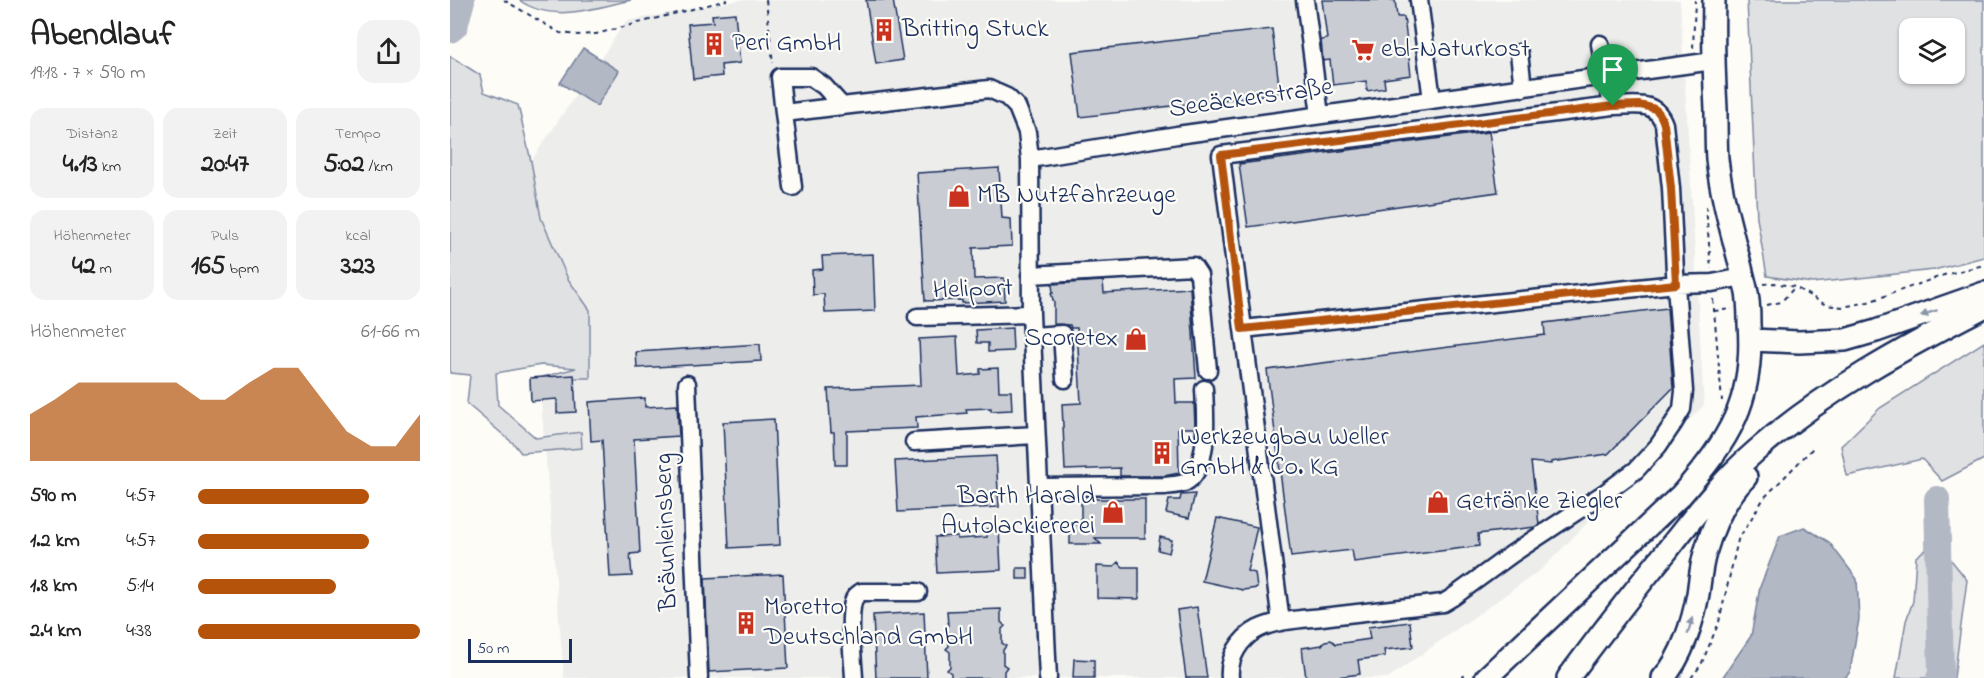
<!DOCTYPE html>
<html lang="de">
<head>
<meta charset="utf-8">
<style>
  body { margin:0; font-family:"Indie Flower",sans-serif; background:#f2f2f2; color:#222; height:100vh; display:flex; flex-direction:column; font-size:22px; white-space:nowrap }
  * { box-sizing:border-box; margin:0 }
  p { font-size:20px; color:#767676 }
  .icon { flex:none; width:33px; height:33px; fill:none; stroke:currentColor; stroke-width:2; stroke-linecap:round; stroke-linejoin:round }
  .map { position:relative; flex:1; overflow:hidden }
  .drawer { display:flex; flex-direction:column; background:#fff; width:450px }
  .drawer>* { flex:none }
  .tools { position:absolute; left:1449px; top:18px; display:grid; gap:12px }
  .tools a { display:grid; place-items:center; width:66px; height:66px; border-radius:12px; background:#fff; box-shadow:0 2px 4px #0004; font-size:30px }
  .scale { position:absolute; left:18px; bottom:15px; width:104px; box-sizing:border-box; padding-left:6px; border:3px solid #1b2f5e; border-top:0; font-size:16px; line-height:21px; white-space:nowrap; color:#1b2f5e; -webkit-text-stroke:4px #fdfcf7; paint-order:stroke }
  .pin { position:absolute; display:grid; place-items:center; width:51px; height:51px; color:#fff; margin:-62px -26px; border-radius:50% 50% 50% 0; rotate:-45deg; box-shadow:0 0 6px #0007 }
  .pin .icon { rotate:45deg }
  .round { display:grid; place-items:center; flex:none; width:63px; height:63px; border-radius:18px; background:#f2f2f2 }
  .head { display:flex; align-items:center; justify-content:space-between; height:102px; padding:0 30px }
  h1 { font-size:33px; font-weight:700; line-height:45px }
  .figures { display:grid; grid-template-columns:repeat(3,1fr); gap:9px; height:102px; padding:6px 30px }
  .figures div { display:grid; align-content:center; border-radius:15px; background:#f2f2f2; text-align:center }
  .figures b { font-size:26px; font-weight:700 }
  .figures small { font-size:16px; font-weight:400 }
  .figures p { font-size:16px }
  .chart { height:168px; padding:12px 30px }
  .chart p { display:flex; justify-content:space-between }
  .chart svg { width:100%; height:108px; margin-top:6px; fill:#b45309; opacity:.7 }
  ul { padding:0 30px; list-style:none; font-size:20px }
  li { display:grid; grid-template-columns:96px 72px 1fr; align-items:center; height:45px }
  li i { height:15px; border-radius:8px; background:#b45309 }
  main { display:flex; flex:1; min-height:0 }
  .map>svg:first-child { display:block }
</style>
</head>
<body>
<main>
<section class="drawer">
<div class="head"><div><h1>Abendlauf</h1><p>19:18 · 7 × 590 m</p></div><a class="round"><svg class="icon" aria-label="share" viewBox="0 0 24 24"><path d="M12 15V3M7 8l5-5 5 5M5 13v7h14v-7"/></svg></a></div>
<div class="figures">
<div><p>Distanz</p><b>4.13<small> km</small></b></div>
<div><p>Zeit</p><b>20:47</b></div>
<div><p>Tempo</p><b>5:02<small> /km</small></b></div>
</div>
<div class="figures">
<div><p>Höhenmeter</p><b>42<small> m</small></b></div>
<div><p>Puls</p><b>165<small> bpm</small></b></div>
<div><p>kcal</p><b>323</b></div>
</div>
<div class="chart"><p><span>Höhenmeter</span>61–66 m</p>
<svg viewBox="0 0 160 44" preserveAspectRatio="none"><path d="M0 44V25L10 19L20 12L30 12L40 12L50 12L60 12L70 19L80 19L90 12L100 6L110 6L120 19L130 32L140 38L150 38L160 25V44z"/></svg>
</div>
<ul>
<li><b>590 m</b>4:57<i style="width:77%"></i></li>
<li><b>1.2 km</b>4:57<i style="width:77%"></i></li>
<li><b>1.8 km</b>5:14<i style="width:62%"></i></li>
<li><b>2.4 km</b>4:38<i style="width:100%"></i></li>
</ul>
</section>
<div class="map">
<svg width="1534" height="678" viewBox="0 0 1534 678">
  <rect width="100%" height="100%" fill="#fdfcf7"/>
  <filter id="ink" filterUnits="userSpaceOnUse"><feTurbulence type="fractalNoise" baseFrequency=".0167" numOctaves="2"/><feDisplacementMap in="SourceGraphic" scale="12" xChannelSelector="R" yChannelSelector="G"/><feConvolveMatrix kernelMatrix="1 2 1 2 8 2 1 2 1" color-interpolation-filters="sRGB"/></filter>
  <g filter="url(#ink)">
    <path fill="#edeeec" d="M290 0H1230L1254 405 1092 569 938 678H114L89 378 140 377V310L118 279 91 218 81 161 176 21Z"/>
    <path fill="#e0e1e3" stroke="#7e88a0" stroke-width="1.5" fill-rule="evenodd" d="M69 0H181C145 8 102 24 69 0Z
      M1297 0H1534V257L1484 270 1362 283 1317 276 1307 218ZM1460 28H1504V74H1460Z
      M0 56 30 75 34 92 68 105 81 161 91 218 118 279 140 310V378H89L126 368 91 365 46 373 48 405 86 438 131 432 132 448 71 453 64 444 17 404 20 375 0 373Z
      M1534 342V459L1492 481 1472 459 1397 476 1391 446 1430 408Z
      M1486 541 1517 580 1504 678H1446L1456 621 1463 601 1466 557Z"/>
    <path fill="#b3b8c5" stroke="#76819c" stroke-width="1.5" d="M133 48 169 71 147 106 110 83Z
      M1354 527 1379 542 1407 579 1409 619 1400 672 1395 678H1272L1301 636 1310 587 1330 536Z"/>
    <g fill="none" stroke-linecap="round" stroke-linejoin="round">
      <path stroke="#b3b8c5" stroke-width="26" d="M0 30 5 26 12 0
        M1487 499 1491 675 1489 678"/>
    </g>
    <path fill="#c9ccd3" stroke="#1b2f5e" stroke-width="1.5" d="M416 0H443L453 60 426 64Z
      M872 0H945L947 17H954L961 75 934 79 935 88 917 91 916 81 883 85 880 60 873 61 871 40 877 39Z
      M285 13 290 63 271 65 272 76 243 79 238 24 263 22 262 15Z
      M822 29 830 93 630 117 622 52Z
      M1039 132 1048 192 798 227 789 164Z
      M549 168 552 218 561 219 562 246 523 248 524 279 554 278 555 301 512 303V300L475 301 467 173Z
      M423 254 425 311 375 313 374 294 363 295 362 270 373 269 372 256Z
      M653 281 654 293 740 288 746 378 725 379 726 403H744L745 426V428H728L729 473 714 476H670V468L615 470 612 404 631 403 627 328H621L620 325 604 324V303L601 293H603L602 284Z
      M1217 308 1223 388 1158 454 1101 462V464L1081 462 1089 524 1085 527 1028 534 1029 546 904 562 902 550 841 557 817 370 1095 335 1094 323Z
      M562 328 563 351 538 352V343H527L526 330Z
      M507 337 509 376 530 374V369L548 368 549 391H561L562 410 541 411V408L516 409 517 413 466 417 467 428 397 431V465H385L384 432H381L378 389 471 385 469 339Z
      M310 344 311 361 187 368 186 352Z
      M124 375 126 412 107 413V399L81 401 80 378Z
      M195 398V407L227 405 229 436 184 439 190 553 180 554 182 576 160 577 152 440 141 441 139 402Z
      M324 419 330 545 279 548 273 422Z
      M546 456 549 507 448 512 445 461Z
      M745 494 739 518 716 513 719 500H730L731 495Z
      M631 499H695V538H645L651 544H620V524L631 525Z
      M767 518 807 527 797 571 805 573 807 588 793 590 752 581Z
      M549 528 551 570 487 573 485 537 507 536V539L537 537V529Z
      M710 537 722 540 719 553 708 550Z
      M668 562 673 567H689V599L647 598V566L663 567Z
      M567 568H578V579H567Z
      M333 574 338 668 259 672 255 578Z
      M747 607 757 678H736L727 610Z
      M551 609V622L555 626 552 629V643L556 646 553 650V664L557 667 554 671V678H501V673L497 670 500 667V652L496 649 499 646V632L495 629 498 625 497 611Z
      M474 612 477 678H426L423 615Z
      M960 622 963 647 934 650 935 656 908 660 910 674 879 678H856L852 648 872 645 875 641 881 640 886 644 920 639 918 627Z
      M624 659 644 660V678H623Z"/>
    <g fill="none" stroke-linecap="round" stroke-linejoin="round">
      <g stroke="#1b2f5e" stroke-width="21">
        <path id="minor" d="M855 0 870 115
          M969 0 982 100
          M1069 53 1073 88
          M330 77H361L374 86 392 106 334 113Z
          M392 106 539 89 557 97 567 107 577 132 580 159 581 314 598 678
          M334 113 343 187
          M580 159 727 135 1263 61
          M580 275 743 266 749 275 758 370
          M467 317 581 314
          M793 329 771 155 1163 106
          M583 336 612 334 615 379
          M237 384 249 678
          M464 442 586 435
          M589 487 715 486C722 485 728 485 734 483 761 470 755 414 754 389
          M831 622 793 329 1226 284 1262 283 1293 277
          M404 678C403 657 398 622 403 602 404 597 407 595 411 592H468
          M780 678C778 658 790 638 808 629 826 620 853 619 872 617 912 612 952 608 993 603L1003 597 1062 554 1156 492 1186 470 1208 446 1223 424 1232 409 1234 391 1225 272 1221 188 1214 124C1205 99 1185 106 1163 106L1155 77 1150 44"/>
      </g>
      <g stroke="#1b2f5e" stroke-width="26">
        <path id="major" d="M1301 340 1349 342 1395 340 1426 331 1534 293
          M1036 678 1231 495C1279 440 1305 400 1299 324 1299 312 1299 300 1296 288 1286 245 1272 203 1267 159 1266 143 1266 126 1266 109 1264 73 1263 37 1264 0
          M1118 678C1150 635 1182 593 1216 552 1244 516 1272 480 1307 450 1375 391 1454 348 1534 307
          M1213 678C1232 658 1243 621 1248 594 1250 580 1251 566 1255 553 1263 525 1276 497 1296 477"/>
      </g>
      <path stroke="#1b2f5e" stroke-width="2" stroke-dasharray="4.5 4.5" stroke-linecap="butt" d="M54 0 110 33 128 35 146 34 277 0
        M316 0 323 63
        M1243 48 1245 0
        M1256 206 1261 269
        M1313 284 1325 283 1345 287 1376 305 1393 307 1418 302 1494 275 1534 265
        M1263 299 1272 401
        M1317 305 1331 302 1344 288
        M1264 311 1282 309
        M1011 678 1018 673
        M1241 678 1251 665 1269 622 1288 540 1314 498 1363 448"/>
      <use href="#minor" stroke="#fdfcf7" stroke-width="16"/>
      <use href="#major" stroke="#fdfcf7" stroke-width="21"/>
    </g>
    <defs><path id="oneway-solid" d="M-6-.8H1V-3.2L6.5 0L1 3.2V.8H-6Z" transform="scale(1.5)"/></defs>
    <g fill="#8c96aa">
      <use href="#oneway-solid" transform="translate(1479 313) rotate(161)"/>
      <use href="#oneway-solid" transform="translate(1240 626) rotate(-75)"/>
    </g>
  </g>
  <g fill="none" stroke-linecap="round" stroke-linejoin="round" filter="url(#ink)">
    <g stroke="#fff" stroke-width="12">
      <path id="route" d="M1189 105C1205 108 1209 108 1214 124L1221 188 1226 284 792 329 771 155 1163 106Z"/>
    </g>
    <use href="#route" stroke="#b45309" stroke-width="8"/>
  </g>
  <defs>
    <g id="building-bare" transform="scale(1.8)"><path d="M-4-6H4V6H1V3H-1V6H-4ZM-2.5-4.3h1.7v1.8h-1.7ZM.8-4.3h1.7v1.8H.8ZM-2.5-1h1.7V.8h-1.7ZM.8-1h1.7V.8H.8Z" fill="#c8321e" stroke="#fdfcf7" stroke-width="2.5" paint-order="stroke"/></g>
    <g id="supermarket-bare" transform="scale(1.8)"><path d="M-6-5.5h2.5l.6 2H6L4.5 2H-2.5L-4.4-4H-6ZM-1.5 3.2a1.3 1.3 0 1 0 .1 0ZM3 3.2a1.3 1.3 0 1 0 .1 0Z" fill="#c8321e" stroke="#fdfcf7" stroke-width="2.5" paint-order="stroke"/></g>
    <g id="shop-bare" transform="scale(1.8)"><path d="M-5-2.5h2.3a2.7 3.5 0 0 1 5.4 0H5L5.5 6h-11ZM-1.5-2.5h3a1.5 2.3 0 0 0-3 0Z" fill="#c8321e" stroke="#fdfcf7" stroke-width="2.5" paint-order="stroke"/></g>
  </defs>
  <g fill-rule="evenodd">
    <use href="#building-bare" x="434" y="30"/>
    <use href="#building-bare" x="264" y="44"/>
    <use href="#supermarket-bare" x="913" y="50"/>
    <use href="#shop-bare" x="509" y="196"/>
    <use href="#shop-bare" x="686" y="339"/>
    <use href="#building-bare" x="712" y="453"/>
    <use href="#shop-bare" x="988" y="502"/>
    <use href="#shop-bare" x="663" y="512"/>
    <use href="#building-bare" x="296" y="623"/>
  </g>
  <g text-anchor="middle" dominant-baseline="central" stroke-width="4.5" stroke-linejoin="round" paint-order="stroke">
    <g font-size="26" fill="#1b2f5e" stroke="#fdfcf7" text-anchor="start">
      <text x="452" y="30">Britting Stuck</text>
      <text x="282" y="44">Peri GmbH</text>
      <text x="931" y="50">ebl-Naturkost</text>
      <text x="527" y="196">MB Nutzfahrzeuge</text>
      <text x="668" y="339" text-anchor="end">Scoretex</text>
      <text x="730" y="438">Werkzeugbau Weller<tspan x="730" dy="30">GmbH &amp; Co. KG</tspan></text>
      <text x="645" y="497" text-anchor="end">Barth Harald<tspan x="645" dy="30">Autolackiererei</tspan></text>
      <text x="1006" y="502">Getränke Ziegler</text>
      <text x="314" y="608">Moretto<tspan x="314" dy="30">Deutschland GmbH</tspan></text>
    </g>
    <g font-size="26" fill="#1b2f5e" stroke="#fdfcf7">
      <text transform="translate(801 99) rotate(-8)">Seeäckerstraße</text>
      <text transform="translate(523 290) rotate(-2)">Heliport</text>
      <text transform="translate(217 532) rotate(-92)">Bräunleinsberg</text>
    </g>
  </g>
</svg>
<div class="tools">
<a><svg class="icon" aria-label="layers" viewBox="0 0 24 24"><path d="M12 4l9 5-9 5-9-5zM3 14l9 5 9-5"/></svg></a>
</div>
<div class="scale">50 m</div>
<div class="pin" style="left:1163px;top:106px;background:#1e9e55"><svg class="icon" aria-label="arrive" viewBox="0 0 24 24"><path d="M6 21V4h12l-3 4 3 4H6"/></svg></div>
</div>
</main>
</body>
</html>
